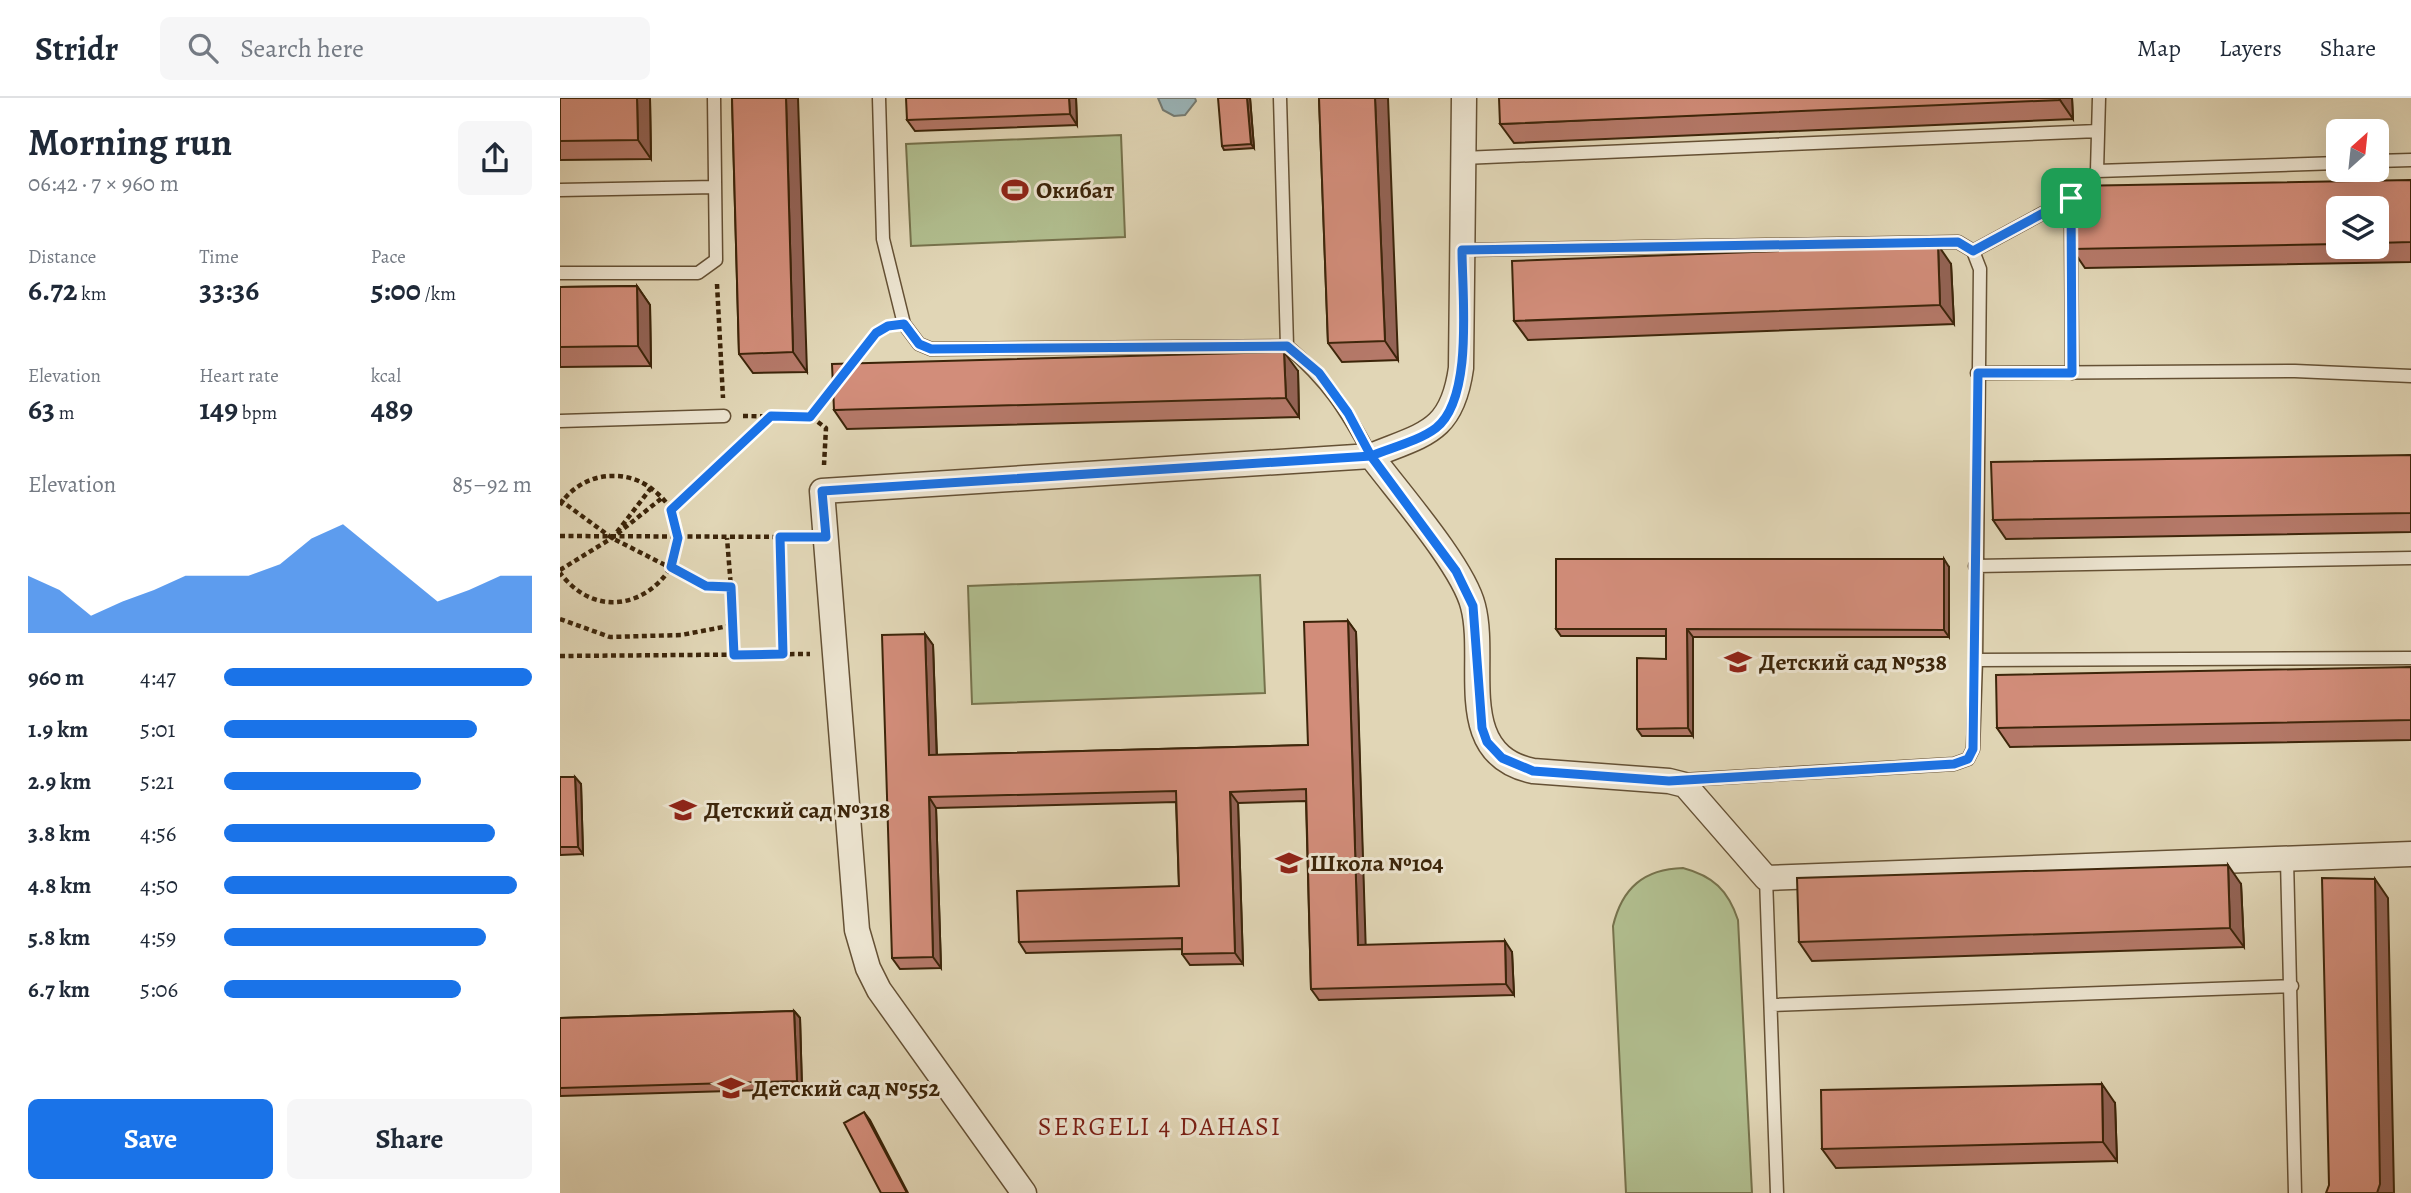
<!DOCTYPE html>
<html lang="en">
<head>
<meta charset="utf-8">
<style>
  body { margin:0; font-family:Alegreya,serif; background:#f6f6f7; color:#1f2937; height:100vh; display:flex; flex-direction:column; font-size:26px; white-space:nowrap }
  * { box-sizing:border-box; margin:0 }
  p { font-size:23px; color:#747a83 }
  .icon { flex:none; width:38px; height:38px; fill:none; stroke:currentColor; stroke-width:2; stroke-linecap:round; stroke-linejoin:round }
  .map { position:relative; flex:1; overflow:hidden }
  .side { display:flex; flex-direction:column; background:#fff; width:560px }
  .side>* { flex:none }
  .needle { width:46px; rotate:27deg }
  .controls { position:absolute; left:1766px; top:21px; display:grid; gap:14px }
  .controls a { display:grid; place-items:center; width:63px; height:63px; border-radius:10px; background:#fff; box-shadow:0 7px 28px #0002; font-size:35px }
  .pin { position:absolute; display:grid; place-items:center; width:60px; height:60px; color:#fff; margin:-30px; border-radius:14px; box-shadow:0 4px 10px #0006 }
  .round { display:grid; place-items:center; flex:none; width:74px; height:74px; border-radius:10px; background:#f6f6f7 }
  .head { display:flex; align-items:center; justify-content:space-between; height:119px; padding:0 28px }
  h1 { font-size:38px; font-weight:700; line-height:52px }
  .stats { display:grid; grid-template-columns:repeat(3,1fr); gap:10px; height:119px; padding:7px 28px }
  .stats div { display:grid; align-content:center }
  .stats b { font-size:30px; font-weight:700 }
  .stats small { font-size:19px; font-weight:400 }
  .stats p { font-size:19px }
  .chart { height:196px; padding:14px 28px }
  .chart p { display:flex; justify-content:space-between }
  .chart svg { width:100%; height:126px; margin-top:7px; fill:#1a73e8; opacity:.7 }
  .action { display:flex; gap:14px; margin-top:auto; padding:14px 28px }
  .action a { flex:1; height:80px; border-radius:10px; background:#1a73e8; color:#fff; font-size:28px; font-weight:700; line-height:80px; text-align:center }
  .action a+a { background:#f6f6f7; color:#1f2937 }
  ul { padding:0 28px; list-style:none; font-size:23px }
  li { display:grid; grid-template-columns:112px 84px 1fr; align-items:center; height:52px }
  li i { height:18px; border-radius:9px; background:#1a73e8 }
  header { display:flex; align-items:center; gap:42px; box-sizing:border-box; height:98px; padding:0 35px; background:#fff; border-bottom:2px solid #e0e1e3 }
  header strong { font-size:33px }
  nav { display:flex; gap:38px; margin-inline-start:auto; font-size:24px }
  .search { width:490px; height:63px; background:#f6f6f7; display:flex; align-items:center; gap:18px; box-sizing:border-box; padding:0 24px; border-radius:10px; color:#747a83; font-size:26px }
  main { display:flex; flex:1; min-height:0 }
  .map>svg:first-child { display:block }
</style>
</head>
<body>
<header>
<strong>Stridr</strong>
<div class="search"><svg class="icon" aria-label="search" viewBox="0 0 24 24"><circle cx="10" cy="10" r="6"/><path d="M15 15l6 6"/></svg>Search here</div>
<nav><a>Map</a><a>Layers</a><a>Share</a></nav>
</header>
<main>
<section class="side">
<div class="head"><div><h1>Morning run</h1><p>06:42 · 7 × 960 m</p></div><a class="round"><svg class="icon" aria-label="share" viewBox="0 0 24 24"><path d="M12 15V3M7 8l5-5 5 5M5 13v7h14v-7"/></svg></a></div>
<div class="stats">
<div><p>Distance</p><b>6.72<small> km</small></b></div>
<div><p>Time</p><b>33:36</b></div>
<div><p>Pace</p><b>5:00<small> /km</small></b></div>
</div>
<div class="stats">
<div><p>Elevation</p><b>63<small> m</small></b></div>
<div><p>Heart rate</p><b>149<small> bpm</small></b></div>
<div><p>kcal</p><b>489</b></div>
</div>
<div class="chart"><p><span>Elevation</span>85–92 m</p>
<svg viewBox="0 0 160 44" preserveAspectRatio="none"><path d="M0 44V24L10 29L20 38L30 33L40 29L50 24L60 24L70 24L80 20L90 11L100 6L110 15L120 24L130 33L140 29L150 24L160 24V44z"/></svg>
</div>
<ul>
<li><b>960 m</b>4:47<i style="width:100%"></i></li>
<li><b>1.9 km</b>5:01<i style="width:82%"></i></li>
<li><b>2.9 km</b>5:21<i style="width:64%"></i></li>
<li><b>3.8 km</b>4:56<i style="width:88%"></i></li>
<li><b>4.8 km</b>4:50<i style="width:95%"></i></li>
<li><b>5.8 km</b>4:59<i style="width:85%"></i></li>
<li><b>6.7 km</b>5:06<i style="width:77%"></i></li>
</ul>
<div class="action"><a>Save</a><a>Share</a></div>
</section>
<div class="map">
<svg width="1851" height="1095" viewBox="0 0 1851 1095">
  <rect width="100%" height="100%" fill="#e1d6b6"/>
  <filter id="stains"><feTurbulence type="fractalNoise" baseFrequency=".00286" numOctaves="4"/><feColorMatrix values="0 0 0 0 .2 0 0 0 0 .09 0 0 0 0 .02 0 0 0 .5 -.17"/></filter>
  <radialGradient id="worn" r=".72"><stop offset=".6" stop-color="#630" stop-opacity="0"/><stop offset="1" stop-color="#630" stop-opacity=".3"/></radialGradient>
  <path fill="#b1be8f" stroke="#76724c" stroke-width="2" d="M561 37 565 139 351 148 346 46Z
    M700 477 705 595 412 606 408 488Z
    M1123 770C1153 778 1168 792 1178 822L1192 1095H1066L1053 828C1062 790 1084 771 1123 770Z"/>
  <path fill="#9bb6ba" stroke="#757c74" stroke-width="2" d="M598 0H635L636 3 625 17 614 18 603 12Z"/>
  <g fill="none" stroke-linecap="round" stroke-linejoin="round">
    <g stroke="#655135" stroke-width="15">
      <path id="service" d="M319 0 323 141 344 226 359 246 371 251 727 248
        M720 0 727 248C768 283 786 311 811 358
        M903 60 1538 33
        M1816 63 1851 62
        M1537 73 1778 65
        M0 92 155 89
        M1512 99 1537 73 1539 0
        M1511 124 1512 275
        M902 152 1398 144 1413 153 1420 171 1416 562 1851 560
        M1413 153 1511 100
        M0 175H138L156 162 154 0
        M1417 275 1735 273 1851 278
        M0 323 164 318
        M1415 468 1851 460
        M1122 682 1394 666 1408 661 1413 651 1416 562
        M1727 762 1735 1095
        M1206 780 1217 1095
        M1212 907 1732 888"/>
    </g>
    <g stroke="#655135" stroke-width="27">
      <path id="minor" d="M811 358C838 394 903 468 913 508 928 565 892 656 973 673L1109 683 1125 687 1206 780 1851 756
        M464 1095 319 892 308 870 297 832 262 393 811 358C864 336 892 335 901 270L904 0"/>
    </g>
    <path stroke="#3c250a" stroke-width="4.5" stroke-dasharray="5 3.5" stroke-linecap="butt" d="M157 186 163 300
      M290 268 316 235 326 229
      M183 318 251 319 266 330 264 367
      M251 319 276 286
      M0 402 52 440 146 488 171 490
      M0 407C11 389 33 377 54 378 71 378 85 384 98 396 163 454 61 554 0 475
      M111 412 210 319
      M57 434 91 390
      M0 438 241 439
      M220 439 223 556
      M0 472 52 440 102 400
      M0 521 50 539 121 537 174 527 167 440
      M174 557V527
      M0 558 250 556"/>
    <use href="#service" stroke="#ece4d0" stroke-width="12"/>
    <use href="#minor" stroke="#ece4d0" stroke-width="24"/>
  </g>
  <path fill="#b57969" stroke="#3c250a" stroke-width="2" fill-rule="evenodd" d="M0 0 90 1 91 61 0 62Z
    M172 0 247 274 193 275 179 256Z
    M516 0 517 27 355 33 347 22Z
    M690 0 694 50 664 52 662 48Z
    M759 0 838 262 782 264 768 245Z
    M1512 0 1513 21 954 45 940 26Z
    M1851 82V164L1525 170 1512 151ZM1778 110H1816V149H1778Z
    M1391 166 1394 226 968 242 954 223Z
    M77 188 90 207 91 268 0 269V189Z
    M738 273 739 319 287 331 274 312Z
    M1851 357V434L1446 441 1433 422Z
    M1389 469V539H1133V638H1082L1077 631 1106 561V538H1001L996 531Z
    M788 523 796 534 805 847 952 854 954 897 759 902 751 891 746 703 678 705 683 866 630 867 622 856V851L466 855 459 844 619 788 616 704 376 710 381 870 340 871 332 860 365 536 373 547 377 657 748 647Z
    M1851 569V642L1450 649 1437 630Z
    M0 679 21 686 23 756 0 757Z
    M1681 786 1684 849 1252 863 1239 844Z
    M234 913 240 920 242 991 0 998V920Z
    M1555 1005 1557 1063 1276 1070 1262 1051Z"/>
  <path fill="#936355" stroke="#3c250a" stroke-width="2" d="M77 0H89L90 1 91 61 78 42Z
    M226 0H238L247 274 233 254Z
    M509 0H516L517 27 510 16Z
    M687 0H690L694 50 691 46Z
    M815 0H828L838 262 825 243Z
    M1499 0H1512L1513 21 1500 2Z
    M1378 147 1391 166 1394 226 1380 207Z
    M77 188 90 207 91 268 78 248Z
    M724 254 738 273 739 319 726 300Z
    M1384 461 1389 469V539L1384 532Z
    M788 523 796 534 806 858 798 847Z
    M1127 531 1133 539V638L1128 630Z
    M365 536 373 547 377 668 369 657Z
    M15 679 21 686 23 756 18 749Z
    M670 694 678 705 683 866 675 855Z
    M369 699 376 710 381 870 373 859Z
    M1668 767 1681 786 1684 849 1670 830Z
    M1815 781 1828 800 1834 1095H1817Z
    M945 843 952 854 954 897 946 886Z
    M234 913 240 920 242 991 237 983Z
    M1542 986 1555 1005 1557 1063 1543 1044Z
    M304 1014 310 1022 348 1095H347Z"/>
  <path fill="#d28d7a" stroke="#3c250a" stroke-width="2" d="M0 0H77L78 42 0 43Z
    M172 0H226L233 254 179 256Z
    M346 0H509L510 16 347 22Z
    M658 0H687L691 46 662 48Z
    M759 0H815L825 243 768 245Z
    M939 0H1499L1500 2 940 26Z
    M1851 82V144L1816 145V110H1778V146L1512 151 1510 88Z
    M1378 147 1380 207 954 223 952 163Z
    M77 188 78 248 0 249V189Z
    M724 254 726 300 274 312 272 266Z
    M1851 357V415L1433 422 1431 364Z
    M996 461H1384V532L1127 531 1128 630 1077 631V560L1106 561V531H996Z
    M788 523 798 847 945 843 946 886 751 891 746 691 670 694 675 855 622 856V840L459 844 457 793 619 788 616 693 369 699 373 859 332 860 322 537 365 536 369 657 748 647 744 524Z
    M1851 569V622L1437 630 1436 577Z
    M0 679H15L18 749H0Z
    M1668 767 1670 830 1239 844 1237 780Z
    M1762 780 1815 781 1820 1086 1817 1095H1766L1769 1087Z
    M234 913 237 983 0 990V920Z
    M1542 986 1543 1044 1262 1051 1261 992Z
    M304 1014 347 1095H321L284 1025Z"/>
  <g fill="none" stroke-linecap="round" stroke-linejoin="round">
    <g stroke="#fff" stroke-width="14">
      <path id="route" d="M1511 100 1413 153 1398 144 902 152C902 197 914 300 876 330 859 343 830 350 811 358L262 393 266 439H220L223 556 174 557 171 489 146 488 111 469 118 440 111 412 211 318 250 319 316 235 328 228 344 226 359 246 371 251 727 248 759 275 788 315 811 358 896 473 913 508 922 630 927 644 942 660 973 673 1109 683 1394 666 1408 661 1413 651 1418 275H1512L1511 100"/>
    </g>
    <use href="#route" stroke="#1a73e8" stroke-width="9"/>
  </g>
  <defs>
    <g id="stadium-bare" transform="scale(2.1)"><path d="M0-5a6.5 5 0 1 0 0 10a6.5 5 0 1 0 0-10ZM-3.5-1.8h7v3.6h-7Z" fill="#8f2418" stroke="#ece4d0" stroke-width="2.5" paint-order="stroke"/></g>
    <g id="school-bare" transform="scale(2.1)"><path d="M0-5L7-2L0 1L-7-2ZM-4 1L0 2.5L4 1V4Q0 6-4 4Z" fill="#8f2418" stroke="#ece4d0" stroke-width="2.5" paint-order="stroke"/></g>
  </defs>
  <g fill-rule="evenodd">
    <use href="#stadium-bare" x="455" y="92"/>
    <use href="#school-bare" x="1178" y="564"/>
    <use href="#school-bare" x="123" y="712"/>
    <use href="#school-bare" x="729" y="765"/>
    <use href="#school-bare" x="171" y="990"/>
  </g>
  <g text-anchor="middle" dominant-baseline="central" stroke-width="6" stroke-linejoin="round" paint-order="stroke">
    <g font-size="24" font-weight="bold" fill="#3c250a" stroke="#ece4d0" text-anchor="start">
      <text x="476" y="92">Окибат</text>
      <text x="1199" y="564">Детский сад №538</text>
      <text x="144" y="712">Детский сад №318</text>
      <text x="750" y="765">Школа №104</text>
      <text x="192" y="990">Детский сад №552</text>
    </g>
    <g font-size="26" letter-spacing="2" fill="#7a1f14" stroke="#ece4d0">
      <text x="600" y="1028">SERGELI 4 DAHASI</text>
    </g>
  </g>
  <rect width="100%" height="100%" filter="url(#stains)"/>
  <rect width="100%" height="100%" fill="url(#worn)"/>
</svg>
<div class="controls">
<a><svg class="needle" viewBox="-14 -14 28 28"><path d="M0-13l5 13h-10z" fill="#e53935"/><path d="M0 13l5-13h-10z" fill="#747a83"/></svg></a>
<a><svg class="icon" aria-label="layers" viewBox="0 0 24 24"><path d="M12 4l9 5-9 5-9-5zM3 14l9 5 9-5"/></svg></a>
</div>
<div class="pin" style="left:1511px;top:100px;background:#1e9e55"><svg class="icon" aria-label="arrive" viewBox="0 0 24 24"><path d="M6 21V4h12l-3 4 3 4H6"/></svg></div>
</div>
</main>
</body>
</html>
